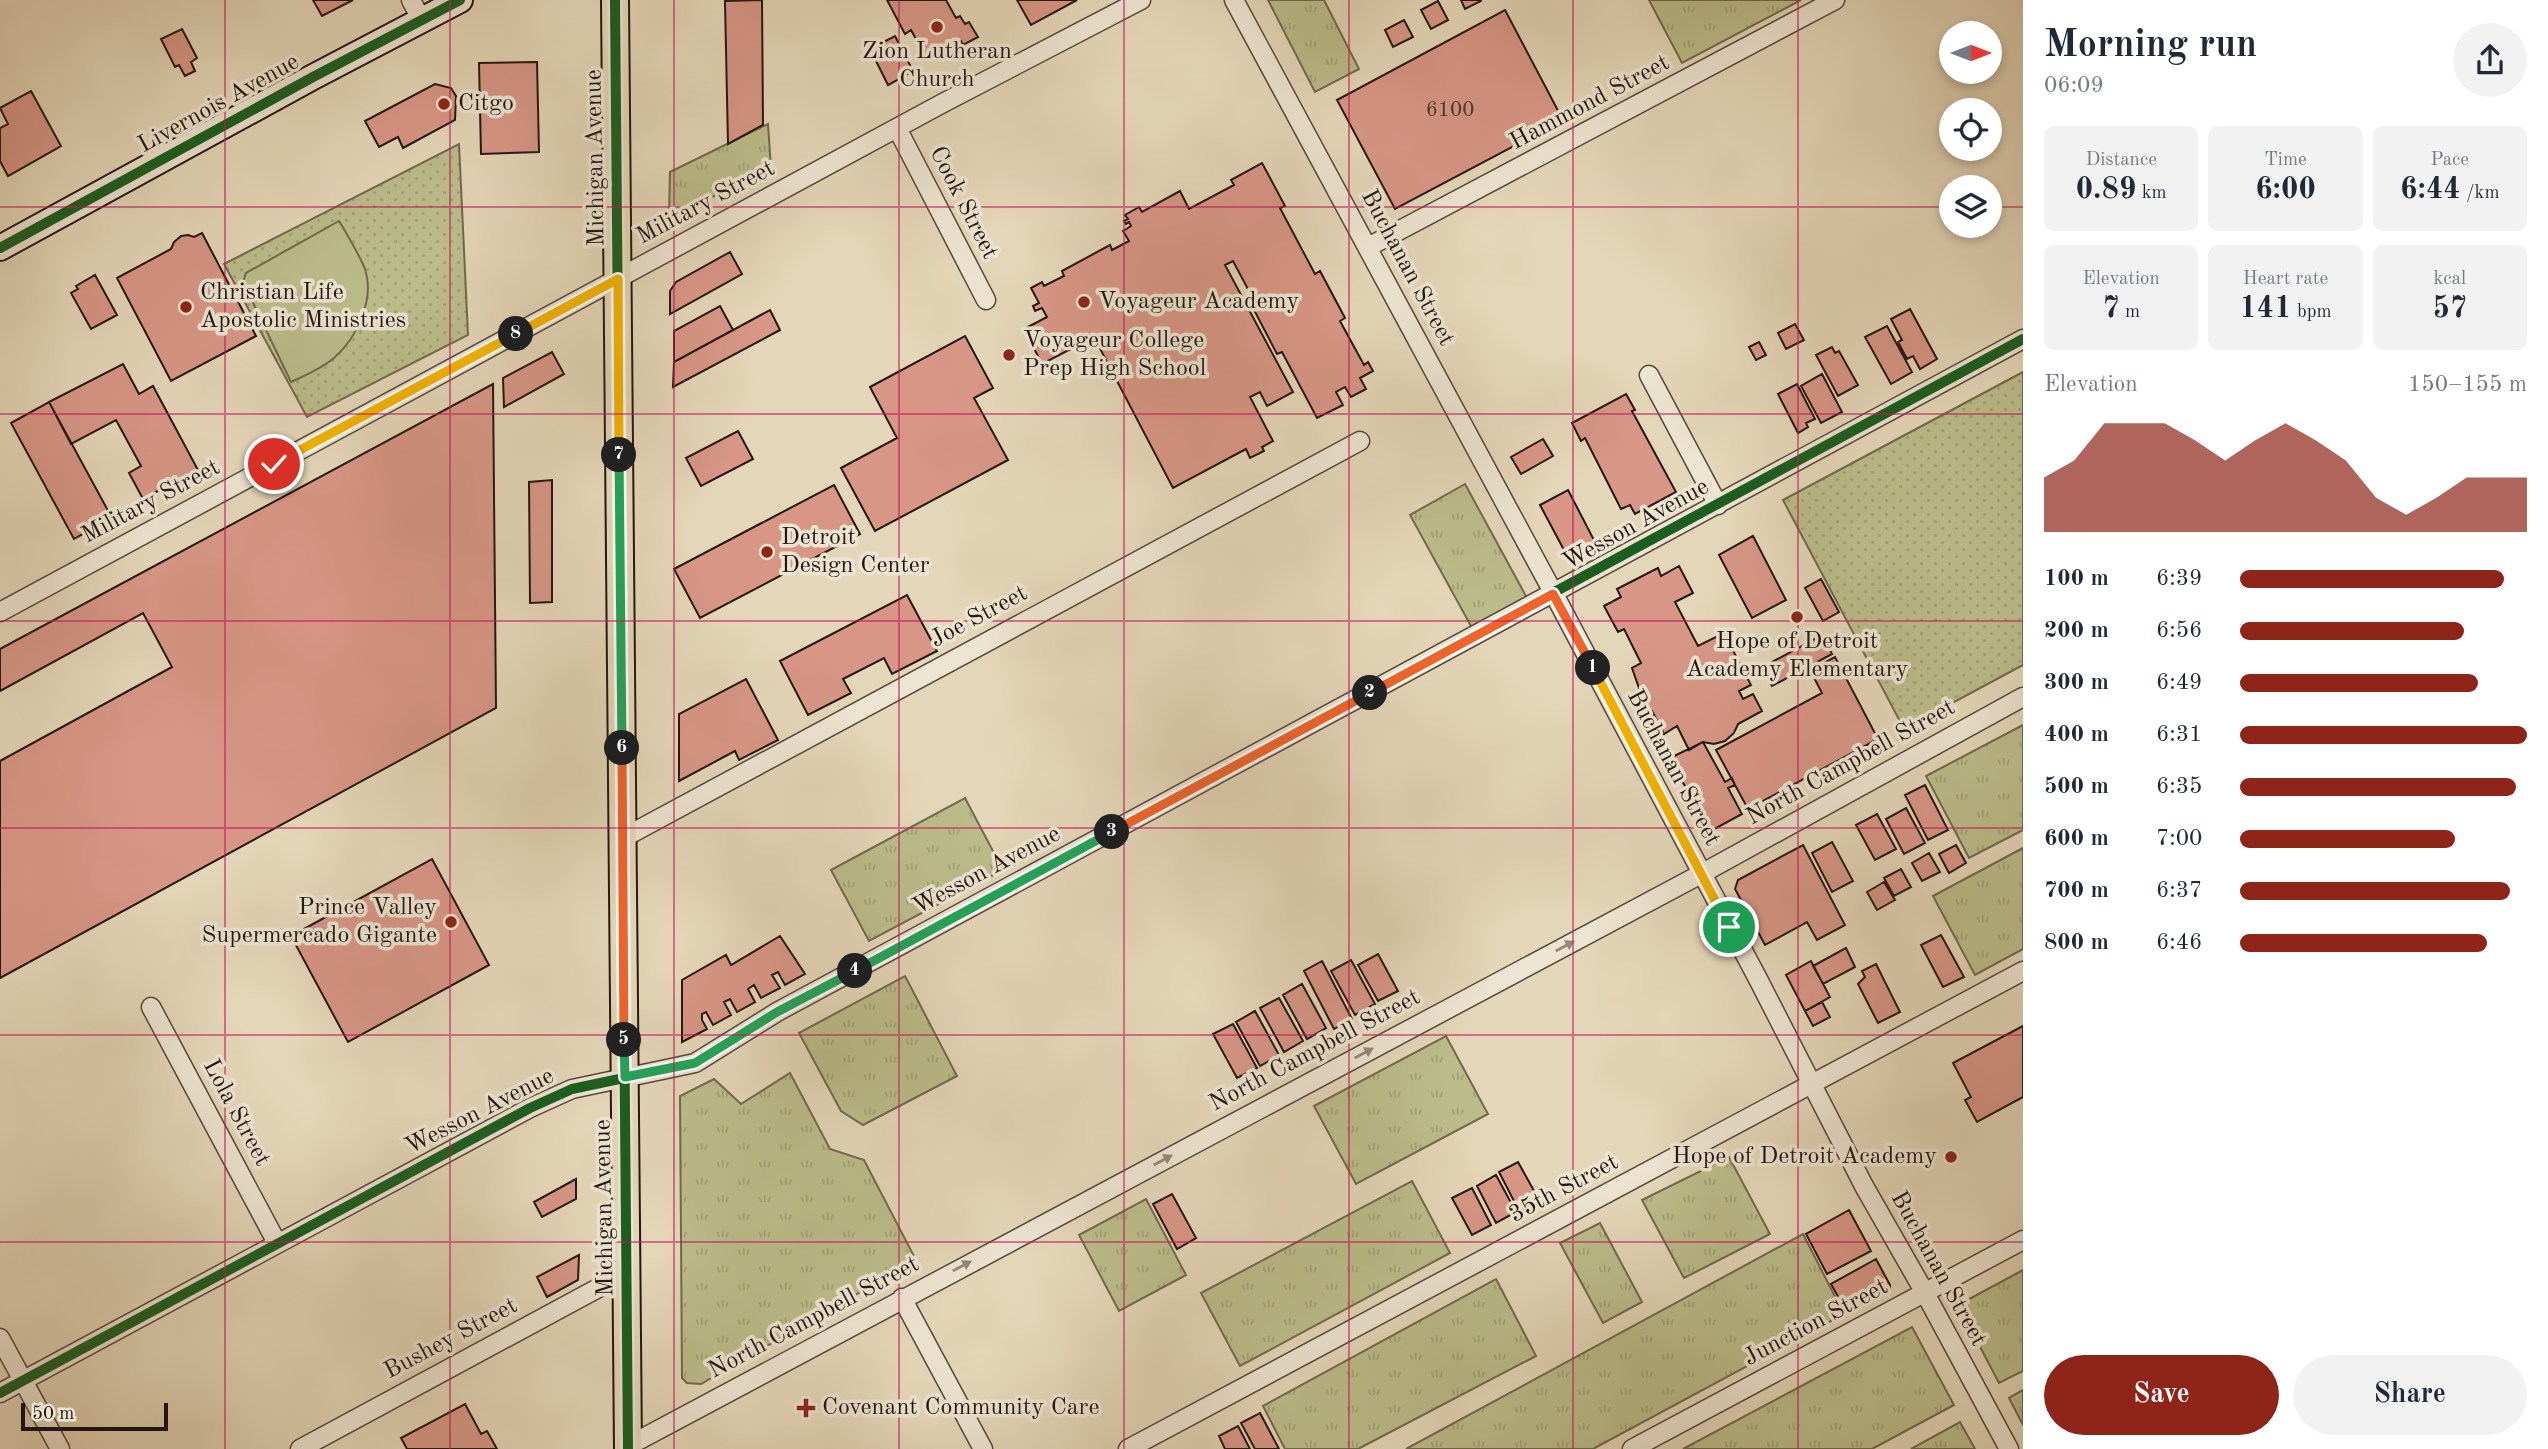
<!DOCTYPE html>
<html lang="en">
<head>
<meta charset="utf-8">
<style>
  body { margin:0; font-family:"Old Standard TT",serif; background:#f2f2f3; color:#1f2937; height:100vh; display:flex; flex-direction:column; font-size:26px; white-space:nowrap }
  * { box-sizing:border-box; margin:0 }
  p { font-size:23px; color:#747a83 }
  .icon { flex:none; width:38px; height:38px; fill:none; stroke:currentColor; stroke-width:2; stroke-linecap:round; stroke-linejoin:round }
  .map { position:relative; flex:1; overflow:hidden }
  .panel { display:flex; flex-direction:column; background:#fff; width:525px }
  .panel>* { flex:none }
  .needle { width:46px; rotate:90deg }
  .buttons { position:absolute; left:1939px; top:21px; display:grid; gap:14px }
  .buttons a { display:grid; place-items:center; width:63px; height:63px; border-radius:50%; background:#fff; box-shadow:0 4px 10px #0003; font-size:35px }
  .scale { position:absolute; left:21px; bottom:18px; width:147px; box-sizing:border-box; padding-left:7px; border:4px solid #251611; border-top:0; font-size:19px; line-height:24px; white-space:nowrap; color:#251611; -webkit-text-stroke:5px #ede4d1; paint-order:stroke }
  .pin { position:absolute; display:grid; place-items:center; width:60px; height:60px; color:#fff; margin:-30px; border:4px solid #fff; border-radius:50%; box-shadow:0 2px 7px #0007 }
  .km { position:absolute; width:35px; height:35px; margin:-18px; border-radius:50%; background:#222; color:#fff; font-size:19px; line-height:35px; text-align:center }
  .round { display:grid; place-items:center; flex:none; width:74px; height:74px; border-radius:37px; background:#f2f2f3 }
  .overview { display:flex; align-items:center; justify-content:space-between; height:119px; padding:0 21px }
  h1 { font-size:38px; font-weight:600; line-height:52px }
  .stats { display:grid; grid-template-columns:repeat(3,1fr); gap:10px; height:119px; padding:7px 21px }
  .stats div { display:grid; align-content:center; border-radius:10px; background:#f2f2f3; text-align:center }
  .stats b { font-size:30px; font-weight:600 }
  .stats small { font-size:19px; font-weight:400 }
  .stats p { font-size:19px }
  .chart { height:196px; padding:14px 21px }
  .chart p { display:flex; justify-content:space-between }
  .chart svg { width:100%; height:126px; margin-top:7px; fill:#8f2418; opacity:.7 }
  .cta { display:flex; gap:14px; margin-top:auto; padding:14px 21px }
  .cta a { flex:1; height:80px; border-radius:42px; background:#8f2418; color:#fff; font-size:28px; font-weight:600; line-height:80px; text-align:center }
  .cta a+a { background:#f2f2f3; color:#1f2937 }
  ul { padding:0 21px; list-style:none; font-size:23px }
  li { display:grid; grid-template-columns:112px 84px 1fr; align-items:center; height:52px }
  li i { height:18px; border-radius:9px; background:#8f2418 }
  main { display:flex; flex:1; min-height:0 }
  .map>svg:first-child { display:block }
</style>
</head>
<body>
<main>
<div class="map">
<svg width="2023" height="1449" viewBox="0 0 2023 1449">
  <defs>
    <pattern id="grass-tufts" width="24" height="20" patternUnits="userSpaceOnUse" patternTransform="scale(1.75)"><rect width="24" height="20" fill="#bbbc8a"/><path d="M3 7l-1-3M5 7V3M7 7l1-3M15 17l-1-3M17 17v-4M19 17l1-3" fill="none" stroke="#a1a176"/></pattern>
    <pattern id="park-dots" width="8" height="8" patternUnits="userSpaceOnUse" patternTransform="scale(1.75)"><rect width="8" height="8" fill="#bbbc8a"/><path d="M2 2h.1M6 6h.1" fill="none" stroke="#a1a176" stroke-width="1.8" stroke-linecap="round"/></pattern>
  </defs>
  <rect width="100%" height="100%" fill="#e4d6b8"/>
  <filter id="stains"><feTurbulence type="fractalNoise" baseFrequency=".00286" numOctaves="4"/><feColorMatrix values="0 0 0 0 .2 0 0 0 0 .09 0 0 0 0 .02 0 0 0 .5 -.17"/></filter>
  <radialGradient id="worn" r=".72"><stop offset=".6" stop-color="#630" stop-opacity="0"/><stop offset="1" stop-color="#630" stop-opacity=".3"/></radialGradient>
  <path fill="url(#grass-tufts)" stroke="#70694e" stroke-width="2" d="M1268 0H1324L1359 69 1315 92Z
    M1649 0H1801L1682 63Z
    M768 124 771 168 674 216 669 214 670 172Z
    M1465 484 1527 598 1472 628 1410 515Z
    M2023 725V830L1969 858 1926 776Z
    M965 798 1003 870 869 941 831 870Z
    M2023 848V949L1975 975 1933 896Z
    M905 976 957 1076 863 1125 841 1111 799 1033Z
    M1446 1036 1488 1114 1356 1184 1314 1106Z
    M790 1073 830 1149 864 1160 916 1260 701 1384 687 1383 682 1378 680 1096 714 1079 741 1104Z
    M1729 1157 1770 1234 1684 1278 1642 1200Z
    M1412 1181 1450 1253 1240 1366 1201 1293Z
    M1146 1199 1186 1275 1119 1311 1079 1235Z
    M1600 1223 1642 1302 1603 1323 1560 1243Z
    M1803 1234 1844 1314 1593 1449H1406Z
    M2023 1270V1371L1999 1383 1958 1305Z
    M1496 1279 1536 1356 1358 1449H1285L1263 1406Z
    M1912 1327 1954 1405 1872 1449H1683Z
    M2023 1390V1425L2009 1398Z
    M1960 1422 1975 1449H1911Z"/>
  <path fill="url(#park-dots)" stroke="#70694e" stroke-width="2" d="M459 144 468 335 307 417 224 264Z
    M2023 372V665L1904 729 1783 500Z"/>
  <path fill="#bbbc8a" stroke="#70694e" stroke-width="2" d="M339 221C348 236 358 252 365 269 375 299 357 338 334 358 321 369 306 375 291 382L243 282 246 273Z"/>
  <path fill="#d79686" stroke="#251611" stroke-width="2" d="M313 0H353L322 16Z
    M762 0 763 125 728 144 725 1Z
    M887 0H946L956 18 960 16 965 24 969 22 978 37 963 45 961 41 927 59 911 30 905 34Z
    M1017 0H1077L1031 25Z
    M1461 0H1481V1L1465 9Z
    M1438 1 1448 20 1431 29 1421 10Z
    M1505 10 1563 120 1395 209 1337 100Z
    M1404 20 1413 37 1393 47 1385 30Z
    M182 29 197 58 191 62 195 71 185 76 179 65 175 67 161 39Z
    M895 36 913 71 888 85 870 49Z
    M537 62 539 152 481 154 479 63Z
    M435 84 451 88 456 96 455 120 403 148 398 137 379 147 365 121Z
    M31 91 61 146 8 176 0 161V128L8 124 0 108Z
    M1262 163 1285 206 1280 208 1315 274 1320 271 1345 318 1340 321 1364 365 1368 362 1373 371 1360 378 1366 389 1351 397 1345 387 1336 392 1343 405 1317 418 1282 352 1277 354 1253 308 1257 306 1233 261 1225 265 1293 392 1267 406 1260 392 1250 397 1273 441 1262 447 1264 451 1250 458 1246 449 1173 488 1094 337 1042 364 1024 329 1047 317 1042 308 1035 311 1033 306 1039 303 1031 288 1042 282 1044 286 1064 276 1062 271 1110 245 1112 250 1129 241 1123 231 1131 226 1129 222 1126 224 1124 221 1128 219 1125 215 1139 207 1142 212 1180 191 1189 209 1234 185 1231 180Z
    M202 233 256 336 171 381 117 278 171 249 174 242 181 236 188 235 194 237Z
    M730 252 742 274 670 314V291L676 282Z
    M95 275 117 315 91 329 71 293 78 289 76 286Z
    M720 306 733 330 674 362V331Z
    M1910 309 1937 359 1920 369 1913 356 1907 359 1898 342 1902 340 1891 319Z
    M770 310 780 330 673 387 674 362Z
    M1795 324 1804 340 1786 349 1778 333Z
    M1887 326 1912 372 1891 384 1865 337Z
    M965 336 993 388 974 398 1008 460 875 531 841 468 897 438 870 387Z
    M1759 342 1766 355 1756 360 1749 347Z
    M1832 347 1835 353 1839 351 1858 385 1838 396 1816 355Z
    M552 352 564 374 504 407 503 378Z
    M123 364 139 394 153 386 198 470 143 499 129 473 141 466 116 420 71 444 49 402Z
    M1822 374 1842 412 1821 423 1801 386Z
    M493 384 496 708 0 978V761L172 667 143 613 0 691V649Z
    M1797 384 1815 419 1806 423 1808 427 1798 433 1778 394Z
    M1626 394 1635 410 1632 411 1676 492 1635 514 1630 505 1621 509 1585 438 1581 441 1572 423Z
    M49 402 112 518 74 539 11 423Z
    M738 431 753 459 701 486 686 458Z
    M1543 439 1553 456 1521 474 1511 457Z
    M552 480V602L530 603 529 482Z
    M834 485 860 534 700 618 674 569Z
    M1568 490 1595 542 1574 553 1570 558 1564 557V550L1540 505Z
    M1753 536 1786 600 1752 618 1719 555Z
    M1679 566 1693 593 1675 602 1698 646 1724 633 1751 685 1739 691 1743 699 1753 694 1762 711 1738 724 1734 733 1725 741 1714 744 1703 742 1689 750 1677 726 1664 734 1652 711 1645 710 1638 698 1640 691 1632 668 1641 663 1624 629 1618 632 1604 606 1621 597 1617 589 1658 568 1661 576Z
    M1821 579 1839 612 1823 621 1805 588Z
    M907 595 937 651 892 674 884 658 843 679 851 693 808 715 780 661Z
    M1822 635 1832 654 1772 686 1761 668Z
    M1835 657 1878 739 1748 809 1716 750 1822 693 1810 670Z
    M746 679 778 740 739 760 735 751 679 781V714Z
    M1703 742 1725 782 1732 778 1735 785 1728 788 1742 814 1709 832 1670 758Z
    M1925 785 1948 830 1928 840 1905 795Z
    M1906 808 1925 843 1904 854 1886 819Z
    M1877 814 1896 849 1875 860 1856 825Z
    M1832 842 1853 881 1832 892 1812 853Z
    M1803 845 1845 925 1817 940 1807 922 1765 945 1735 889 1738 880Z
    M1956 845 1966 863 1949 873 1939 854Z
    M1929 853 1940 872 1922 881 1912 863Z
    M432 859 489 965 348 1042 291 936Z
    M1901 869 1911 887 1894 896 1884 878Z
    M1884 882 1895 900 1877 910 1867 892Z
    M1941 935 1964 977 1943 987 1921 945Z
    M780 936 805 974 785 985 778 972 772 975 780 988 761 998 754 985 748 989 755 1002 737 1012 730 999 724 1002 731 1015 713 1025 706 1012 702 1014V1020L707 1029 682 1042V980L726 955 731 965Z
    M1846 948 1855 967 1823 984 1813 966Z
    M1378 954 1398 991 1378 1001 1358 965Z
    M1351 960 1375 1004 1355 1015 1331 971Z
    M1322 961 1352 1019 1334 1029 1304 971Z
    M1811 961 1830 997 1805 1011 1786 975Z
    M1876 964 1900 1012 1878 1023 1858 984 1865 977 1862 971Z
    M1302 984 1326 1028 1307 1039 1283 995Z
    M1279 998 1303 1041 1284 1052 1260 1008Z
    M1822 1002 1830 1017 1813 1026 1805 1011Z
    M1255 1011 1279 1055 1260 1066 1236 1022Z
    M1233 1024 1257 1068 1237 1078 1213 1034Z
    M2023 1026V1097L1977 1122 1965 1100 1971 1097 1953 1063Z
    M1518 1162 1538 1198 1518 1209 1499 1172Z
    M1496 1175 1516 1212 1496 1223 1477 1186Z
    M576 1179V1199L542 1217 534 1202Z
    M1472 1188 1491 1225 1472 1235 1452 1198Z
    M1172 1194 1196 1238 1177 1249 1153 1204Z
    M1849 1210 1871 1251 1827 1274 1806 1234Z
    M579 1255 578 1280 547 1297 537 1277Z
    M1876 1259 1890 1285V1289L1847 1313 1831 1284Z
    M465 1404 481 1434 487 1431 497 1449H407L401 1438Z
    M1260 1413 1279 1449H1255L1241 1423Z
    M1238 1426 1250 1449H1225L1219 1436Z"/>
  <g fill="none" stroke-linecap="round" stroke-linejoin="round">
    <g stroke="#55463b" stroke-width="21">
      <path id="street" d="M411 0 422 21
        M1234 0 1554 594 1758 979 1864 1186 1925 1293 2009 1449
        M897 128 986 300
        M1368 247 1835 0
        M1649 375 1718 505
        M0 612 943 103 1141 0
        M623 838 1360 441
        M151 1007 277 1243
        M902 1298 983 1449
        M0 1338 60 1449
        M0 1393 530 1108 572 1089 695 1063 777 1012 2023 339
        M628 1446 1701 874 2023 697
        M300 1449 626 1273
        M1128 1449 2023 971
        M1632 1449 2023 1240"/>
    </g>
    <g stroke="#251611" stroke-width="28">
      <path id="secondary" d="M0 248 313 77 460 0"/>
    </g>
    <g stroke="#251611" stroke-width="30">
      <path id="primary" d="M615 0 628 1449"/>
    </g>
    <use href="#street" stroke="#ede4d1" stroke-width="18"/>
    <use href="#secondary" stroke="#ede4d1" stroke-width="24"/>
    <use href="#primary" stroke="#e4d6b8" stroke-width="26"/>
    <g stroke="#ede4d1" stroke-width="15">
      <path id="cycleway" d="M615 0 628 1449
        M0 248 313 77 460 0
        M0 1393 530 1108 572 1089 695 1063 777 1012 2023 339"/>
    </g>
    <use href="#cycleway" stroke="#1b5e20" stroke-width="10"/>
  </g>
  <defs><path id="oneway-solid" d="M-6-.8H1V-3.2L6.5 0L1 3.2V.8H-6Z" transform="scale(1.75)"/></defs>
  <g fill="#93877b">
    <use href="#oneway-solid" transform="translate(1565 946) rotate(-28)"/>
    <use href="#oneway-solid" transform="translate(1364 1053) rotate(-28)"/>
    <use href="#oneway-solid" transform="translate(1163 1160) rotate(-28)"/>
    <use href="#oneway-solid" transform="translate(962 1266) rotate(-28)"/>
  </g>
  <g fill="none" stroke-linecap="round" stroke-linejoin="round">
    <g stroke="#fff" stroke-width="14">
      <path id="split-1" d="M1593 668 1729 927"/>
    </g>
    <g stroke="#fff" stroke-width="14">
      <path id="split-2" d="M1370 693 1553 594 1593 668"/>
    </g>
    <g stroke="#fff" stroke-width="14">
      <path id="split-3" d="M1112 832 1370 693"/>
    </g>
    <g stroke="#fff" stroke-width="14">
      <path id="split-4" d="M855 971 1112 832"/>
    </g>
    <g stroke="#fff" stroke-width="14">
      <path id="split-5" d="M624 1040 625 1077 695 1063 777 1012 855 971"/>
    </g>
    <g stroke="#fff" stroke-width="14">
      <path id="split-6" d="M622 748 624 1040"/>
    </g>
    <g stroke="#fff" stroke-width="14">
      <path id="split-7" d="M619 455 622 748"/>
    </g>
    <g stroke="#fff" stroke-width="14">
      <path id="split-8" d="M516 334 618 279 619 455"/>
    </g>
    <g stroke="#fff" stroke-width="14">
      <path id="split-9" d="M274 464 516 334"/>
    </g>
    <use href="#split-1" stroke="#f5b400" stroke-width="9"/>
    <use href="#split-2" stroke="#f0652b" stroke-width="9"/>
    <use href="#split-3" stroke="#f0652b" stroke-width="9"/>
    <use href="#split-4" stroke="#22a559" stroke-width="9"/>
    <use href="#split-5" stroke="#22a559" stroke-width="9"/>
    <use href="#split-6" stroke="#f0652b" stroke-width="9"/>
    <use href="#split-7" stroke="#22a559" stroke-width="9"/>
    <use href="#split-8" stroke="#f5b400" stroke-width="9"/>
    <use href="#split-9" stroke="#f5b400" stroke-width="9"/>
  </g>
  <path fill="none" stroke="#c2185b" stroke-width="2" stroke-opacity="0.55" d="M225 0V1449M450 0V1449M674 0V1449M899 0V1449M1124 0V1449M1349 0V1449M1573 0V1449M1798 0V1449M0 207H1951M1990 207H2023M0 414H2023M0 621H2023M0 828H2023M0 1035H2023M0 1242H2023"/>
  <g fill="#8f2418" stroke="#ede4d1" stroke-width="2.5">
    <circle cx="937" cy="27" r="7"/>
    <circle cx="444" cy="104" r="7"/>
    <circle cx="1084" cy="302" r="7"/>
    <circle cx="186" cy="307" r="7"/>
    <circle cx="1009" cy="355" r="7"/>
    <circle cx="767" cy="552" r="7"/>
    <circle cx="1797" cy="617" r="7"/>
    <circle cx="451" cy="922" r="7"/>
    <circle cx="1951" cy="1157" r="7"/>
    <path d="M802.5 1397.5h7v7h7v7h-7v7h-7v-7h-7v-7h7z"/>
  </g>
  <g text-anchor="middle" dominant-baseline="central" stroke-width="7" stroke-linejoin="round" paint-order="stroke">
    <g font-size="21" fill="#52362e">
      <text x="1450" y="110">6100</text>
    </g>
    <g font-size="24" fill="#251611" stroke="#ede4d1" text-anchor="start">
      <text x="937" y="52" text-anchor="middle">Zion Lutheran<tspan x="937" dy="28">Church</tspan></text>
      <text x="458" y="104">Citgo</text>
      <text x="200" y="293">Christian Life<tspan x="200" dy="28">Apostolic Ministries</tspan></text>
      <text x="1098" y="302">Voyageur Academy</text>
      <text x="1023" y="341">Voyageur College<tspan x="1023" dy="28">Prep High School</tspan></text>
      <text x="781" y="538">Detroit<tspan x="781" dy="28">Design Center</tspan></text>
      <text x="1797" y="642" text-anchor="middle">Hope of Detroit<tspan x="1797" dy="28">Academy Elementary</tspan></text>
      <text x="437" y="908" text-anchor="end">Prince Valley<tspan x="437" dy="28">Supermercado Gigante</tspan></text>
      <text x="1937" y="1157" text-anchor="end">Hope of Detroit Academy</text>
      <text x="822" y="1408">Covenant Community Care</text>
    </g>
    <g font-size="24" fill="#251611" stroke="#ede4d1">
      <text transform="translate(1590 103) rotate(-28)">Hammond Street</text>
      <text transform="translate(219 104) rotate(-29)">Livernois Avenue</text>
      <text transform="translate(596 158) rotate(-91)">Michigan Avenue</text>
      <text transform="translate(706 203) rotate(-28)">Military Street</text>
      <text transform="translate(963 203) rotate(63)">Cook Street</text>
      <text transform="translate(1407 268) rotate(62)">Buchanan Street</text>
      <text transform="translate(151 502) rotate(-28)">Military Street</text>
      <text transform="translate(1636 525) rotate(-29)">Wesson Avenue</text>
      <text transform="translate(979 617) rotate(-28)">Joe Street</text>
      <text transform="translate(1851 763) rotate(-29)">North Campbell Street</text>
      <text transform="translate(1673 768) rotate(62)">Buchanan Street</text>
      <text transform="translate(987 871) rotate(-28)">Wesson Avenue</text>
      <text transform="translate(1315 1051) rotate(-28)">North Campbell Street</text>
      <text transform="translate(480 1112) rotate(-27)">Wesson Avenue</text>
      <text transform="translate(236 1113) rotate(62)">Lola Street</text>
      <text transform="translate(1564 1189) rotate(-28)">35th Street</text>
      <text transform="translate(605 1208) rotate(-91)">Michigan Avenue</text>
      <text transform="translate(1938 1269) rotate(61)">Buchanan Street</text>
      <text transform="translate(814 1318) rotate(-28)">North Campbell Street</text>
      <text transform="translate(1816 1323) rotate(-28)">Junction Street</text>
      <text transform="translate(451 1339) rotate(-28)">Bushey Street</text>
    </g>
  </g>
  <rect width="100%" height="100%" filter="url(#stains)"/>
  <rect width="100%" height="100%" fill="url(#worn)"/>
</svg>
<div class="buttons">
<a><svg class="needle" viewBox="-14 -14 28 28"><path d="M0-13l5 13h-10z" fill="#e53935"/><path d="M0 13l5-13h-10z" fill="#747a83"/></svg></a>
<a><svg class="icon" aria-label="locate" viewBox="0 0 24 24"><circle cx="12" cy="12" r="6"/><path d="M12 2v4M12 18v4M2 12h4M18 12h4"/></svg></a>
<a><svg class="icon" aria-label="layers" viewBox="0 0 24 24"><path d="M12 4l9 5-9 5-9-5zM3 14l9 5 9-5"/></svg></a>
</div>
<div class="scale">50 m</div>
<div class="pin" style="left:1729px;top:927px;background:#1e9e55"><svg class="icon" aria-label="arrive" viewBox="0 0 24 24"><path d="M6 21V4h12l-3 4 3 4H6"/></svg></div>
<div class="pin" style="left:274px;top:464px;background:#d93025"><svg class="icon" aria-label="check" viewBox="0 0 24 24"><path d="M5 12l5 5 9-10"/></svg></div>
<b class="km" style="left:1593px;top:668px">1</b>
<b class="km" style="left:1370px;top:693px">2</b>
<b class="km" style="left:1112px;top:832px">3</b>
<b class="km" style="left:855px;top:971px">4</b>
<b class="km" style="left:624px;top:1040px">5</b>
<b class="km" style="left:622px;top:748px">6</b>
<b class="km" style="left:619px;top:455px">7</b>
<b class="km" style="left:516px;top:334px">8</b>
</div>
<section class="panel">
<div class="overview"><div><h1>Morning run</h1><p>06:09</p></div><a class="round"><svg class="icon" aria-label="share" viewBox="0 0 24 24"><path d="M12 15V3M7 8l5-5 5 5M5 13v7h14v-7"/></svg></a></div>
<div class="stats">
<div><p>Distance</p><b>0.89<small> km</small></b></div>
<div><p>Time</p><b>6:00</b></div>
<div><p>Pace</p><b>6:44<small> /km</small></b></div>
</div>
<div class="stats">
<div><p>Elevation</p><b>7<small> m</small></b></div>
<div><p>Heart rate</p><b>141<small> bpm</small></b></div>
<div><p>kcal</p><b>57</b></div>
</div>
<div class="chart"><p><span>Elevation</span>150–155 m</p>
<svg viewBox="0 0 160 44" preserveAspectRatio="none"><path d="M0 44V25L10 19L20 6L30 6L40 6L50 12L60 19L70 12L80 6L90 12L100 19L110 32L120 38L130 32L140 25L150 25L160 25V44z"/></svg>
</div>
<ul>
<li><b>100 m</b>6:39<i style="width:92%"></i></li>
<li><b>200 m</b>6:56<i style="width:78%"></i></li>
<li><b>300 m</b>6:49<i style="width:83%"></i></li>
<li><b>400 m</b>6:31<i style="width:100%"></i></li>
<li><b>500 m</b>6:35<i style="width:96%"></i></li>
<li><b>600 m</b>7:00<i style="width:75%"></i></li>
<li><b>700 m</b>6:37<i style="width:94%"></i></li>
<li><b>800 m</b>6:46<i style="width:86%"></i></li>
</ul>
<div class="cta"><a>Save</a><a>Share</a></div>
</section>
</main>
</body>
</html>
